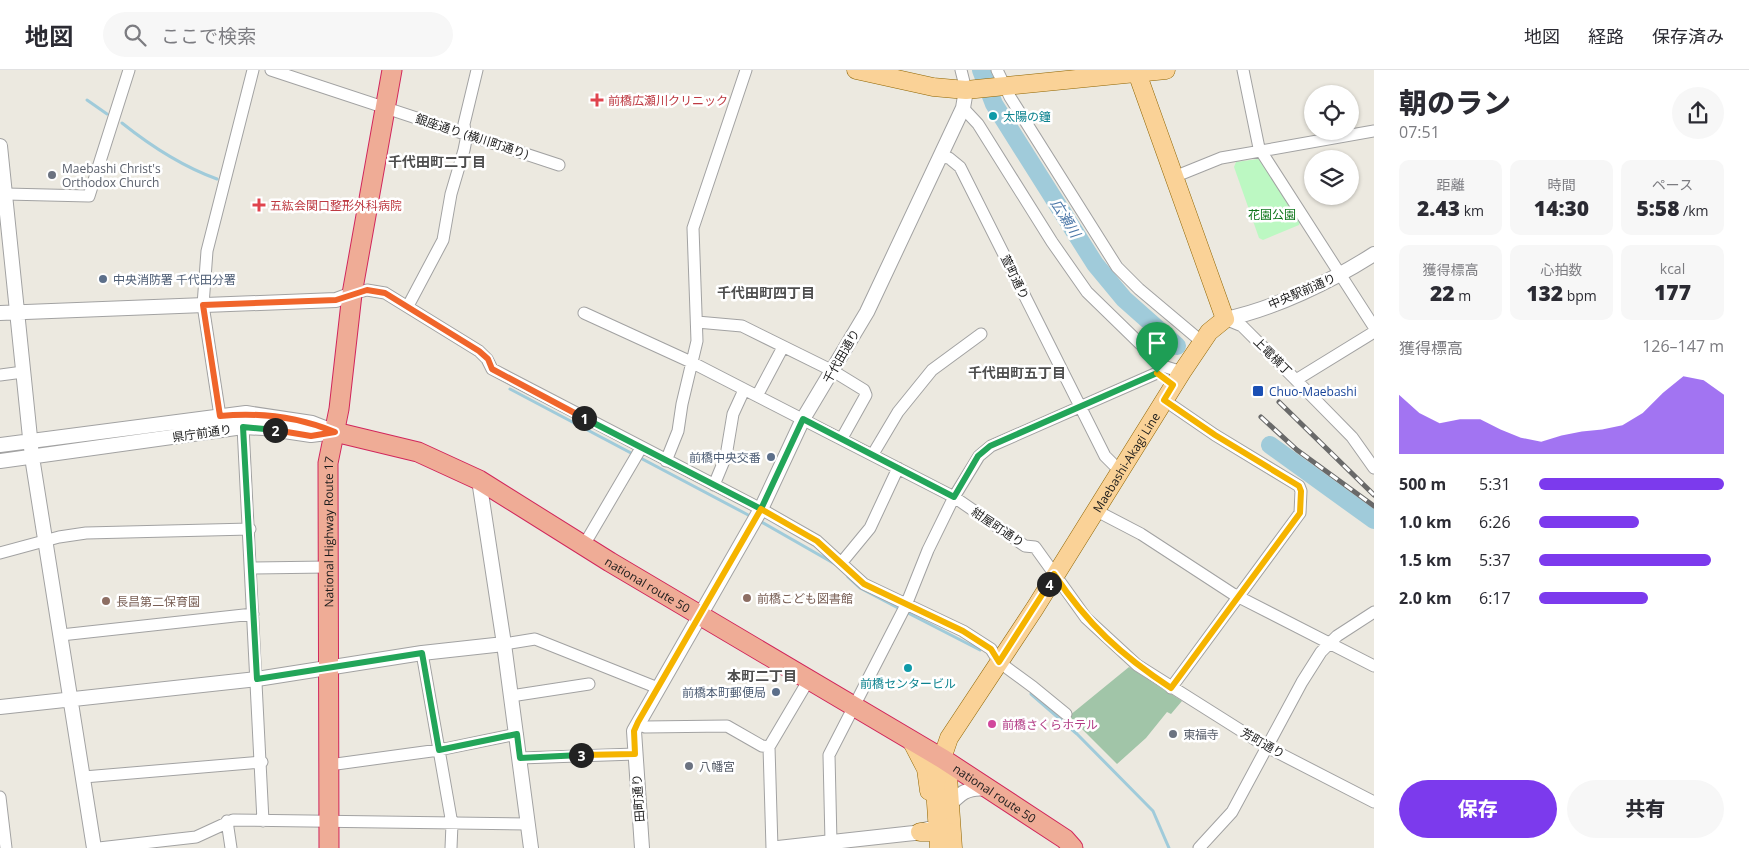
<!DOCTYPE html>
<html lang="ja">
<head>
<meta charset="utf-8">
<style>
  body { margin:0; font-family:"Open Sans","Noto Sans JP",sans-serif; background:#f7f7f7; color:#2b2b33; height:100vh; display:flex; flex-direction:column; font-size:19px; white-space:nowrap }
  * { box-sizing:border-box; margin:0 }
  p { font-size:16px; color:#7c7c81 }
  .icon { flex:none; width:28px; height:28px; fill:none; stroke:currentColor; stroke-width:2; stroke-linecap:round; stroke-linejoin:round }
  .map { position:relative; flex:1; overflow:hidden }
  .sheet { display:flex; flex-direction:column; background:#fff; width:375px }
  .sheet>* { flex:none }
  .fabs { position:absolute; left:1304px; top:15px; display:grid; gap:10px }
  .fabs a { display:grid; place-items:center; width:55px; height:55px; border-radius:50%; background:#fff; box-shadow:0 1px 4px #0004; font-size:25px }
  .pin { position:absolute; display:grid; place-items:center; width:42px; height:42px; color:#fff; margin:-51px -21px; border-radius:50% 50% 50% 0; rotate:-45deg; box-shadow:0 0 5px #0007 }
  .pin .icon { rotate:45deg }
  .km { position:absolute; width:25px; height:25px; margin:-12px; border-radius:50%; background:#222; color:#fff; font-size:14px; line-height:25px; text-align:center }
  .round { display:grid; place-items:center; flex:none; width:52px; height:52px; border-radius:26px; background:#f7f7f7 }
  .summary { display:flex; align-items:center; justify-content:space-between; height:85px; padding:0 25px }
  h1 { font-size:28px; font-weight:800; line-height:38px }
  .stats { display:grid; grid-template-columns:repeat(3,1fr); gap:8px; height:85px; padding:5px 25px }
  .stats div { display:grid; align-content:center; border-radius:10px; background:#f7f7f7; text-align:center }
  .stats b { font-size:21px; font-weight:800 }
  .stats small { font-size:14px; font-weight:400 }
  .stats p { font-size:14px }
  .chart { height:140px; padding:10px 25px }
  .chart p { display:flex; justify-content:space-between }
  .chart svg { width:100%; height:90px; margin-top:5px; fill:#7c3aed; opacity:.7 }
  .cta { display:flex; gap:10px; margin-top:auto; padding:10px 25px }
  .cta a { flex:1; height:58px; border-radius:30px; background:#7c3aed; color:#fff; font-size:20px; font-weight:800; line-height:58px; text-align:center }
  .cta a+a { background:#f7f7f7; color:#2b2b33 }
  ul { padding:0 25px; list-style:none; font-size:16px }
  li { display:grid; grid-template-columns:80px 60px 1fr; align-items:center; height:38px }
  li i { height:12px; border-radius:6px; background:#7c3aed }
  header { display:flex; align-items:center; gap:30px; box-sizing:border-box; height:70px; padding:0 25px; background:#fff; border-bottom:1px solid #e1e1e2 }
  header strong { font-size:24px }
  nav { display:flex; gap:28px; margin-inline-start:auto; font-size:18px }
  .search { width:350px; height:45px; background:#f7f7f7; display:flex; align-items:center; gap:12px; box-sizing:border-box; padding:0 18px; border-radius:28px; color:#7c7c81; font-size:19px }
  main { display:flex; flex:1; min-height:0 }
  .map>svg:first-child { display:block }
</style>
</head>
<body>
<header>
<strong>地図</strong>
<div class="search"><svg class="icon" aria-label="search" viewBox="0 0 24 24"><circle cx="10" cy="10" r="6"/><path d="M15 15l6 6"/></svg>ここで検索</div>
<nav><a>地図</a><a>経路</a><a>保存済み</a></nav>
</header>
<main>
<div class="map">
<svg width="1374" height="778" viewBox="0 0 1374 778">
  <rect width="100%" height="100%" fill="#ece9e0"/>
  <path fill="#a1c5a8" d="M1129 597 1182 631 1171 644 1167 642 1146 668 1117 694 1069 646Z"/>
  <path fill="#bcf8c2" d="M1258 89H1261L1301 150 1299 155 1263 170 1259 168 1234 97 1236 92Z"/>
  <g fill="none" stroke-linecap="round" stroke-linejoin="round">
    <path stroke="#a0cbda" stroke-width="3" d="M87 30 107 44
      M122 53C152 77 181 96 217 109
      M278 134 285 137
      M510 319 752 447
      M758 450 835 494
      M848 507 860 518 900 539
      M906 542 980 580
      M1031 624 1077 664 1153 741 1169 778"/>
    <path stroke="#a0cbda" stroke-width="18" d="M981 0 994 34 1095 194 1124 229 1177 276
      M1270 375 1374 450"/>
    <g stroke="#a2a2a2" stroke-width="13">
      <path id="minor" d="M271 0 559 95
        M961 0 966 20
        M997 0 1010 27 1117 197 1139 219 1202 272
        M1243 0 1259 78 1374 257
        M963 38 978 54 1052 172 1087 222 1163 296 1182 302
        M940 87 949 88 960 97 1105 386 1119 400
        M1174 107 1221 88 1374 61
        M6 124 89 126 129 0
        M352 224 367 220 385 223 479 281 487 289 492 299 761 439 817 471 864 514 963 561 991 579 999 592 1033 617 1066 644
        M408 236 443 170 451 124 464 80 466 70 464 54 477 0
        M584 243 691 292 954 427 1025 476 1035 477 1086 548 1137 595 1267 677 1374 732
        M1225 249 1242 256 1296 310 1352 367 1374 398
        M697 252 742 256 833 301 864 320 866 325 842 368
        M0 305 23 302
        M1296 310 1374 262
        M757 326 783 277
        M1164 330 1215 365 1299 416 1301 421 1300 443 1171 618
        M220 346 203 235 207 181 253 0
        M243 357 263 751
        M873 384 898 342 932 300 981 264
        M666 391 678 361 682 334 697 271 693 158 746 0
        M714 415 726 386 733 344 744 320
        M1095 440 1141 464 1233 524 1374 596
        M584 475 641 378
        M0 483 59 467 86 463 250 459
        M842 492 870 458 898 398
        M252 498 327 497
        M61 565 253 544
        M504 574 535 569 658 618
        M422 583 452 754 451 778
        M511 626 589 614
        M638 653 645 657 727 656 762 676 769 677
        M520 688 635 684
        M329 695 439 680 517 664
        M84 707 262 692
        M0 727 6 778
        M227 751 231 778
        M831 772 829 685 906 535 928 480 954 427 979 386 991 376 1157 303
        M99 778 196 767 233 750 528 754
        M772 778 769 677 808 611
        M1199 778 1232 742 1302 612 1321 582 1337 566 1374 542"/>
    </g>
    <g stroke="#a2a2a2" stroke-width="16">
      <path id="tertiary" d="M0 76 32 387 94 778
        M0 243 336 230 352 224
        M1225 249C1272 240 1334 210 1374 184
        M0 375 246 343 312 353 335 362
        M0 391 243 357 264 358 311 365 334 362
        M479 410 504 574 531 778
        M0 637 257 609 422 583 504 574
        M946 739C959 724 967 716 988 719
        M642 778 634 661 761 439 803 349 867 242 963 38 966 20
        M778 778 914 763 928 759"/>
    </g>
    <g stroke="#8f6502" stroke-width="19">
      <g id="primary">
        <path d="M856 0 933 17 966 20 1166 0"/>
        <path d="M912 672 926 699 929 721"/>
        <path d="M943 690 948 706 953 778"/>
        <path d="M920 762H949"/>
        <path id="s1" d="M939 778 935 718 938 700 949 668 1035 538 1182 302 1209 262 1225 249 1136 0"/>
      </g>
    </g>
    <g stroke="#d1265b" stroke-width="21">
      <g id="trunk">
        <path id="s2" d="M335 362 418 382 479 410 610 492 943 689 1065 769 1073 778"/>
        <path id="s3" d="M329 778 328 393 339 339 352 224 392 0"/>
      </g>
    </g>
    <use href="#minor" stroke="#fff" stroke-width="11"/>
    <use href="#tertiary" stroke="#fff" stroke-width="14"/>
    <use href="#primary" stroke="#fad297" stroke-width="18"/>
    <use href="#trunk" stroke="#efac96" stroke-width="19"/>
    <g stroke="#696969" stroke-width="5">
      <path id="rail" d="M1279 332 1374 425
        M1261 347 1297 380 1374 436"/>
    </g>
    <use href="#rail" stroke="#fff" stroke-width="3" stroke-dasharray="9" stroke-linecap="butt"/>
  </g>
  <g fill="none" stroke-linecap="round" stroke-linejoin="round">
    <g stroke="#fff" stroke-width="10">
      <path id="split-1" d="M584 348 761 439 803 349 954 427 978 386 990 376 1157 303"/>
    </g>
    <g stroke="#fff" stroke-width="10">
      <path id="split-2" d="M275 360 311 366 335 362C298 347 260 342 220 346L203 235 336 230 367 220 385 223 479 281 488 289 492 299 584 348"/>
    </g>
    <g stroke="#fff" stroke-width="10">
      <path id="split-3" d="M275 360 243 357 257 609 422 583 439 680 517 664 520 688 581 685"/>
    </g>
    <g stroke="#fff" stroke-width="10">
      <path id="split-4" d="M581 685 635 684 634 661 638 652 761 439 817 471 864 514 963 561 991 579 999 592 1049 514"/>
    </g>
    <g stroke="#fff" stroke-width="10">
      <path id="split-5" d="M1049 514 1054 504C1088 555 1121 585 1171 618L1300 443 1301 421 1299 416 1215 365 1164 330 1173 315 1157 303"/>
    </g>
    <use href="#split-1" stroke="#22a559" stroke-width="6"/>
    <use href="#split-2" stroke="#f0652b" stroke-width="6"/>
    <use href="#split-3" stroke="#22a559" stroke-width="6"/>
    <use href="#split-4" stroke="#f5b400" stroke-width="6"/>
    <use href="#split-5" stroke="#f5b400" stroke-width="6"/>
  </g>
  <g fill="#e0444e" stroke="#fff" stroke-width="2">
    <path d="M594.5 22.5h5v5h5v5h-5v5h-5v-5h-5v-5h5z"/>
    <path d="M256.5 127.5h5v5h5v5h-5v5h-5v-5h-5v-5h5z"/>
  </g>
  <g fill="#0f9aa8" stroke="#fff" stroke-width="2">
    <circle cx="993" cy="46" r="5"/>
    <circle cx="908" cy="598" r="5"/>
  </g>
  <g fill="#6b7280" stroke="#fff" stroke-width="2">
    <circle cx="52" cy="105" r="5"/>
    <circle cx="1173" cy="664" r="5"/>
    <circle cx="689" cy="696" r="5"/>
  </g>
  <g fill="#5c6f8a" stroke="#fff" stroke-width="2">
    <circle cx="103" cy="209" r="5"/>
    <circle cx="771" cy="387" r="5"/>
    <circle cx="776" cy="622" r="5"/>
  </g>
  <rect fill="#1a4fb4" stroke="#fff" stroke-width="2" x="1252" y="315" width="12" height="12" rx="2.5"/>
  <g fill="#8d6e63" stroke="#fff" stroke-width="2">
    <circle cx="747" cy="528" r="5"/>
    <circle cx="106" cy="531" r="5"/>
  </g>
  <circle fill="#d1479c" stroke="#fff" stroke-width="2" cx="992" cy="654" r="5"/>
  <g text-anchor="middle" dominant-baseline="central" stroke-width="5" stroke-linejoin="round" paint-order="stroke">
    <g font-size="12" fill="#be3a42" stroke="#fff" text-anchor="start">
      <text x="608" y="30">前橋広瀬川クリニック</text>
      <text x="270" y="135">五紘会関口整形外科病院</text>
    </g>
    <g font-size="12" fill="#0d838f" stroke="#fff" text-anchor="start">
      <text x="1003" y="46">太陽の鐘</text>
      <text x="908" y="613" text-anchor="middle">前橋センタービル</text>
    </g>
    <g font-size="12" fill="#1b1b1b" stroke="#fff">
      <text transform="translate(472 66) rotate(18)">銀座通り (横川町通り)</text>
      <text transform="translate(1015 207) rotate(64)">萱町通り</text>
      <text transform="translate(1302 221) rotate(-23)">中央駅前通り</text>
      <text transform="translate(841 286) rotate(-60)">千代田通り</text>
      <text transform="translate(1273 286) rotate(45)">上電横丁</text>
      <text transform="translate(202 363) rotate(-8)">県庁前通り</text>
      <text stroke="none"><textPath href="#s1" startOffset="440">Maebashi-Akagi Line</textPath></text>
      <text transform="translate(998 457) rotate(34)">紺屋町通り</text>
      <text stroke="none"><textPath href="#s3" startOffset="316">National Highway Route 17</textPath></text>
      <text stroke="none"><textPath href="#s2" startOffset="351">national route 50</textPath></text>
      <text transform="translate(1263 673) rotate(29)">芳町通り</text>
      <text stroke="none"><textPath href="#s2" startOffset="756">national route 50</textPath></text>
      <text transform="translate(638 728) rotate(-94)">田町通り</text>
    </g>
    <g font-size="12" fill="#5b616d" stroke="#fff" text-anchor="start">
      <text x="62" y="98">Maebashi Christ's<tspan x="62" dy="14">Orthodox Church</tspan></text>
      <text x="1183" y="664">東福寺</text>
      <text x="699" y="696">八幡宮</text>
    </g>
    <g font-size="12" fill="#0d7519" stroke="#fff">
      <text x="1272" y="144">花園公園</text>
    </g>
    <g font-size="12" fill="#4e5e75" stroke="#fff" text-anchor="end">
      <text x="113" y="209" text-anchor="start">中央消防署 千代田分署</text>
      <text x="761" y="387">前橋中央交番</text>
      <text x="766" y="622">前橋本町郵便局</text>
    </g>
    <g font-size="12" fill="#164399" stroke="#fff" text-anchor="start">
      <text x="1269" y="321">Chuo-Maebashi</text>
    </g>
    <g font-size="12" fill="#785e54" stroke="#fff" text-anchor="start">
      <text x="757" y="528">前橋こども図書館</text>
      <text x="116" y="531">長昌第二保育園</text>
    </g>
    <g font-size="12" fill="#b23c85" stroke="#fff" text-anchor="start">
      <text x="1002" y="654">前橋さくらホテル</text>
    </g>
    <g font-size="14" font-weight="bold" fill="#4e4e4e" stroke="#fff">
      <text x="437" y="91">千代田町二丁目</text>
      <text x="766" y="222">千代田町四丁目</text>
      <text x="1017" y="302">千代田町五丁目</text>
      <text x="762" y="605">本町二丁目</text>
    </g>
    <g font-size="14" font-style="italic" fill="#4a76a7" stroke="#fff">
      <text transform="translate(1066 148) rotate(58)">広瀬川</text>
    </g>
  </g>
</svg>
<div class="fabs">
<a><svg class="icon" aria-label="locate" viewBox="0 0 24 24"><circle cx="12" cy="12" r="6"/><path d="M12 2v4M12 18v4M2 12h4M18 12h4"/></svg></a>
<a><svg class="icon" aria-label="layers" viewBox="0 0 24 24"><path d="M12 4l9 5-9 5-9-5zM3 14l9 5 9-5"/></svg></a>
</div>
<div class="pin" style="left:1157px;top:303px;background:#1e9e55"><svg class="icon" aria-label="arrive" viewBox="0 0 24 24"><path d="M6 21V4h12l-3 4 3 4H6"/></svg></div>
<b class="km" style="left:584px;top:348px">1</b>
<b class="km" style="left:275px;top:360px">2</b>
<b class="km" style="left:581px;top:685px">3</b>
<b class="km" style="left:1049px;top:514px">4</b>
</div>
<section class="sheet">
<div class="summary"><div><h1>朝のラン</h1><p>07:51</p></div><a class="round"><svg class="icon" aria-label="share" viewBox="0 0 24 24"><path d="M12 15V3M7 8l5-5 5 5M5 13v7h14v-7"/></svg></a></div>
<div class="stats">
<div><p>距離</p><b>2.43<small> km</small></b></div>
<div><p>時間</p><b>14:30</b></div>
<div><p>ペース</p><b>5:58<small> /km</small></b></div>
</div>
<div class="stats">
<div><p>獲得標高</p><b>22<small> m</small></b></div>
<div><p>心拍数</p><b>132<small> bpm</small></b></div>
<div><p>kcal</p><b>177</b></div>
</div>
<div class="chart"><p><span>獲得標高</span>126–147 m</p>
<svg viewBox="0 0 160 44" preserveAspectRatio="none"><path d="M0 44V15L10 24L20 29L30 27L40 27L50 32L60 36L70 38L80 35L90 33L100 32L110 30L120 24L130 14L140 6L150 8L160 15V44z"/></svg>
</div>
<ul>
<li><b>500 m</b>5:31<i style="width:100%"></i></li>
<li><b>1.0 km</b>6:26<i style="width:54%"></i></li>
<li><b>1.5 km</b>5:37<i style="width:93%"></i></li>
<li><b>2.0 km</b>6:17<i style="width:59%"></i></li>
</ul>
<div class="cta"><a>保存</a><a>共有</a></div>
</section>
</main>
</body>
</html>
